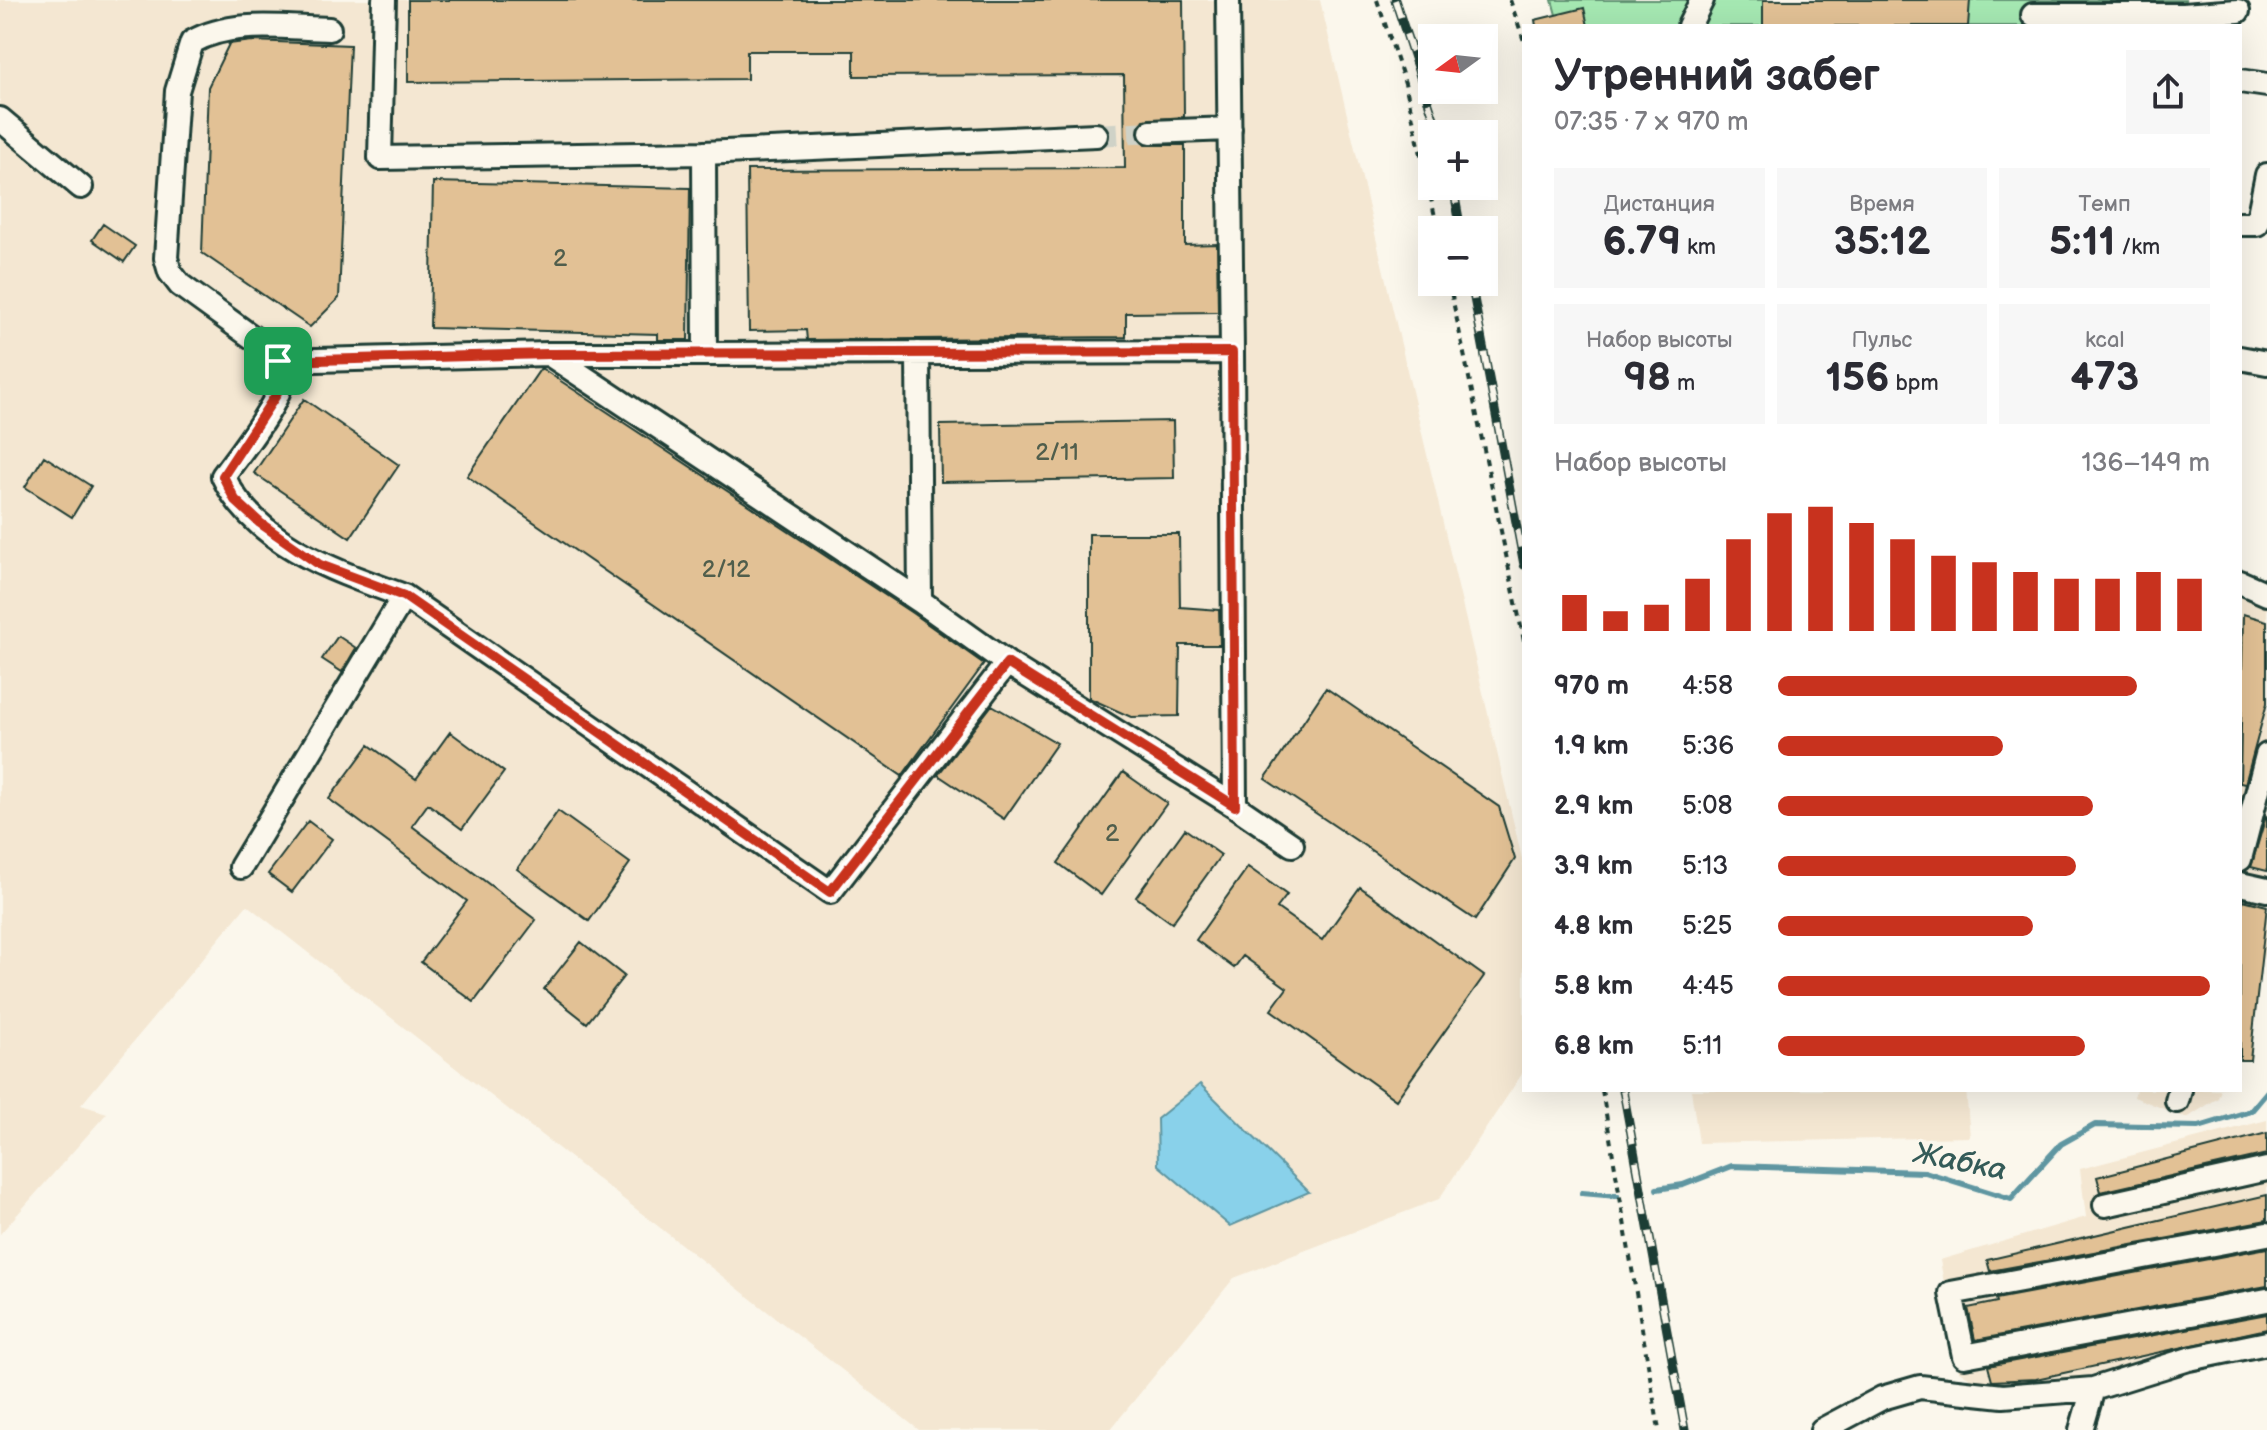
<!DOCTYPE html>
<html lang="ru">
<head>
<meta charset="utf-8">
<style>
  body { margin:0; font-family:"Balsamiq Sans",sans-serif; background:#f7f7f7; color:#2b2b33; height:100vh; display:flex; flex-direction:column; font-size:30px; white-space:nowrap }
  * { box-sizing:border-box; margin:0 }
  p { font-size:26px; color:#7c7c81 }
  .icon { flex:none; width:44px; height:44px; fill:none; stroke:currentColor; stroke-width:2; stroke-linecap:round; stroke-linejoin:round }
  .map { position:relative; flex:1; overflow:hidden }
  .panel { position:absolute; left:1522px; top:24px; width:720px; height:1068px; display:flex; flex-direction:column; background:#fff; border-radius:0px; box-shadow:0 8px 32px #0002 }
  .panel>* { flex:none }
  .needle { width:52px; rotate:255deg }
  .tools { position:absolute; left:1418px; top:24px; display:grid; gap:16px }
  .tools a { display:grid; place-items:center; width:80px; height:80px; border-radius:0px; background:#fff; box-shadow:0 8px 32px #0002; font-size:40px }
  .pin { position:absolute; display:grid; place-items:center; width:68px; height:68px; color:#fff; margin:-34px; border-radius:16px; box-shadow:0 4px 12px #0006 }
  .round { display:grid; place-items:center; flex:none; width:84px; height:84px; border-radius:0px; background:#f7f7f7 }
  .head { display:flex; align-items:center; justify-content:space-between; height:136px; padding:0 32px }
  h1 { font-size:44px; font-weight:700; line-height:60px }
  .metrics { display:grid; grid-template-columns:repeat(3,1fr); gap:12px; height:136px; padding:8px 32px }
  .metrics div { display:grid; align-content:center; border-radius:0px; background:#f7f7f7; text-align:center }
  .metrics b { font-size:40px; font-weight:700 }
  .metrics small { font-size:22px; font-weight:400 }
  .metrics p { font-size:22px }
  .chart { height:224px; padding:16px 32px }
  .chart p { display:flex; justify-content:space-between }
  .chart svg { width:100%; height:144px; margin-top:8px; stroke:#c8321e; stroke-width:6 }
  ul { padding:0 32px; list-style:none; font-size:26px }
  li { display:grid; grid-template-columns:128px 96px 1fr; align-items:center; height:60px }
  li i { height:20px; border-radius:10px; background:#c8321e }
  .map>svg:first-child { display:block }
</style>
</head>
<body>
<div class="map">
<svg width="2267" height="1430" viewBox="0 0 2267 1430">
  <rect width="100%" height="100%" fill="#fbf7ec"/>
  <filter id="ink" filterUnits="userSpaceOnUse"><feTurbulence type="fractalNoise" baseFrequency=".0125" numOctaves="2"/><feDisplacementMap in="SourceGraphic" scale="16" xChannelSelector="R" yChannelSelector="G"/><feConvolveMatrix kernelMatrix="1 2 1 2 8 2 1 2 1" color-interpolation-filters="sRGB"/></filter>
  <g filter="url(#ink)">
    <path fill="#f4e7d2" d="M0 0H1320L1524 867V1071L1439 1199 1234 1278 1110 1430H919L247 905 81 1105 107 1113 0 1234Z
      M2240 577 2267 584V945L2240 1029Z
      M1691 1090H1966L1970 1137 1699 1143Z
      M2136 1090H2221L2218 1098 2187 1118 2134 1097Z
      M2267 1120V1340L1994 1394 1959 1371 1940 1260 2086 1217 2080 1169Z"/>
    <path fill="#a5e8b2" stroke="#629273" stroke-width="2" d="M1552 0H2185L2180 26H1559Z"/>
    <path fill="#89d1ea" stroke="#5f96a1" stroke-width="2" d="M1200 1084 1309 1192 1230 1226 1158 1165 1157 1119Z"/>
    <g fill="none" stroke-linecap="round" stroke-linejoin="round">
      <path stroke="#5f96a1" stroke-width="6" d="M1657 1189 1683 1185 1732 1166 1925 1172 2011 1199 2061 1144 2095 1125 2199 1127 2251 1111 2267 1092
        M1582 1193 1617 1196"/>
    </g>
    <path fill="#e2c195" stroke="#1f3d34" stroke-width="2" d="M408 0H1183L1184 117 1144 120 1137 133 1145 145H1185V245L1217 244 1218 312 1126 313V337L807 340 806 330 749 331 747 170 1125 168 1124 75 854 76V51H747V79L408 82Z
      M1763 0H1970L1968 26H1763Z
      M1584 8 1588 26H1536L1535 20Z
      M252 41 350 45 339 298 310 327 202 253 208 87 229 44Z
      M433 182 690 188 688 340H658V334L430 328Z
      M103 224 135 246 124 262 92 240Z
      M541 368 912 613 984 664 902 776 467 476Z
      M304 399 399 465 350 538 254 473Z
      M1173 421 1174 478 941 482 940 425Z
      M44 456 91 486 72 517 25 487Z
      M1089 534H1179L1180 607 1219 610 1220 645H1180L1179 716 1131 717 1089 698Z
      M2243 614 2267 621V703L2245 784 2240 783Z
      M338 636 356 648 342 672 322 659Z
      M1326 688 1499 807 1515 859 1475 920 1265 779Z
      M992 705 1057 743 1004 819 938 775Z
      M450 732 504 772 462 829 428 804 412 826 536 920 474 1002 421 962 467 901 329 799 369 745 416 779Z
      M1123 772 1167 803 1101 895 1058 863Z
      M558 811 630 863 589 921 517 869Z
      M2266 816 2267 817V871L2251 867Z
      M308 821 332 839 292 892 268 874Z
      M1185 829 1221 855 1172 923 1136 897Z
      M1248 867 1287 895 1277 908 1322 940 1360 887 1484 976 1396 1100 1271 1010 1287 988 1243 956 1234 968 1196 940Z
      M2243 900 2267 906 2250 1060H2240V914Z
      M581 942 624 976 587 1023 544 989Z
      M2267 1133V1154L2101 1192 2097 1177Z
      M2267 1195V1220L1990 1271 1987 1260Z
      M2267 1248V1286L1975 1340 1968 1308 1997 1302 1996 1299Z
      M2267 1314V1329L2036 1379 1992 1381 1988 1366Z"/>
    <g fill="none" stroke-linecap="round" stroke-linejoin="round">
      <path stroke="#cfd2c7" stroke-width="22" stroke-dasharray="22 11" stroke-linecap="butt" d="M1096 135 1151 132"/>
      <g stroke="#1f3d34" stroke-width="28">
        <path id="minor" d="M384 0 380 158 704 153
          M2033 15H2183L2238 11
          M1689 26 1702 0
          M329 29C285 28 232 19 192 42L177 91 166 258 170 272 180 285 267 348C274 356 281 364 282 376 283 400 238 455 223 476 255 545 338 572 404 596
          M2240 81 2267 85
          M0 119 81 187
          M1151 132 1230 129
          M1096 135 704 153 705 354 1232 352 1228 0
          M2240 224H2257L2267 175
          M918 353 920 601 1007 663 1235 806 1232 352
          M705 354H549L920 601
          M2240 358 2267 363
          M278 361 549 354
          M2240 582 2267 594
          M1235 806 1292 845
          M2240 859 2267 755
          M241 867 404 596 830 892 1007 663
          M2240 884 2267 890
          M2177 1101 2180 1090
          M2105 1205 2267 1169
          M2267 1234 1951 1293 1964 1356 2267 1300
          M1822 1430 1882 1398 1920 1387 2003 1396 2093 1389 2189 1359 2267 1343
          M2081 1430 2093 1389"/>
      </g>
      <path stroke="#1f3d34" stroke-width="4" stroke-dasharray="6 6" stroke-linecap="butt" d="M1377 0 1405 83 1438 230
        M1510 0 1524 41
        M1449 282 1524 641
        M1602 1090 1659 1430"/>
      <use href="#minor" stroke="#fbf7ec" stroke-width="22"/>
      <g stroke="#1f3d34" stroke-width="9">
        <path id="rail" d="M1395 0 1439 134
          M1453 186 1461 230
          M1471 282 1524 565
          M1623 1090 1685 1430"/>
      </g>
      <use href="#rail" stroke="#fbf7ec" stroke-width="6" stroke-dasharray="18" stroke-linecap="butt"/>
    </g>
  </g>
  <g fill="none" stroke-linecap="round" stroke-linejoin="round" filter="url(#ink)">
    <g stroke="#fff" stroke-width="16">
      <path id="route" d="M1232 352 1235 806 1007 663 830 892 404 596 320 565 260 523 235 500 223 476 276 395 282 378 278 361 549 354Z"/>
    </g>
    <use href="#route" stroke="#c8321e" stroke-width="10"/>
  </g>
  <g text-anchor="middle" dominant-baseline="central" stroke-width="6" stroke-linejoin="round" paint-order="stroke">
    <g font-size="24" fill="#505e4c">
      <text x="560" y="258">2</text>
      <text x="1057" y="452">2/11</text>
      <text x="726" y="569">2/12</text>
      <text x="1112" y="833">2</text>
    </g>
    <g font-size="30" font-style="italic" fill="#345b58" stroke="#fbf7ec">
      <text transform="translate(1960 1162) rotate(11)">Жабка</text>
    </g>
  </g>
</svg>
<div class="tools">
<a><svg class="needle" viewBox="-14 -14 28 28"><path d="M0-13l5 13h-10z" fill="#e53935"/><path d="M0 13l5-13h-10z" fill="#7c7c81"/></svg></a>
<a>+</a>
<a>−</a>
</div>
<div class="pin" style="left:278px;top:361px;background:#1e9e55"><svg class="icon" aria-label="arrive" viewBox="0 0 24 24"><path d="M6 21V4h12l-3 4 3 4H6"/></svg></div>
<section class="panel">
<div class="head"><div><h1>Утренний забег</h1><p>07:35 · 7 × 970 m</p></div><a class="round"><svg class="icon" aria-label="share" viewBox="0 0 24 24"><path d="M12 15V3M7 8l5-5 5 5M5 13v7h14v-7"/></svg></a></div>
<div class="metrics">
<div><p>Дистанция</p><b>6.79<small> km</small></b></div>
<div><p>Время</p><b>35:12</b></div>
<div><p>Темп</p><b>5:11<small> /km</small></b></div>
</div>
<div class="metrics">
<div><p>Набор высоты</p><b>98<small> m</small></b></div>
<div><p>Пульс</p><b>156<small> bpm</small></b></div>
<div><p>kcal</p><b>473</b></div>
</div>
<div class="chart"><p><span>Набор высоты</span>136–149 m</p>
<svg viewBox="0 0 160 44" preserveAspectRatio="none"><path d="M5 44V33M15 44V38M25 44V36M35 44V28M45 44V16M55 44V8M65 44V6M75 44V11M85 44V16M95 44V21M105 44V23M115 44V26M125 44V28M135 44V28M145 44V26M155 44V28"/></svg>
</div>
<ul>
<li><b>970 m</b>4:58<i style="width:83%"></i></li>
<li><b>1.9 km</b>5:36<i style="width:52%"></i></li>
<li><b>2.9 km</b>5:08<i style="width:73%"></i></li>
<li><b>3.9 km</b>5:13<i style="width:69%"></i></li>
<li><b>4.8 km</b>5:25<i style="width:59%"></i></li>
<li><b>5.8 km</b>4:45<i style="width:100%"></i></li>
<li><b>6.8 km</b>5:11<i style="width:71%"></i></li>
</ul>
</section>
</div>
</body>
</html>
